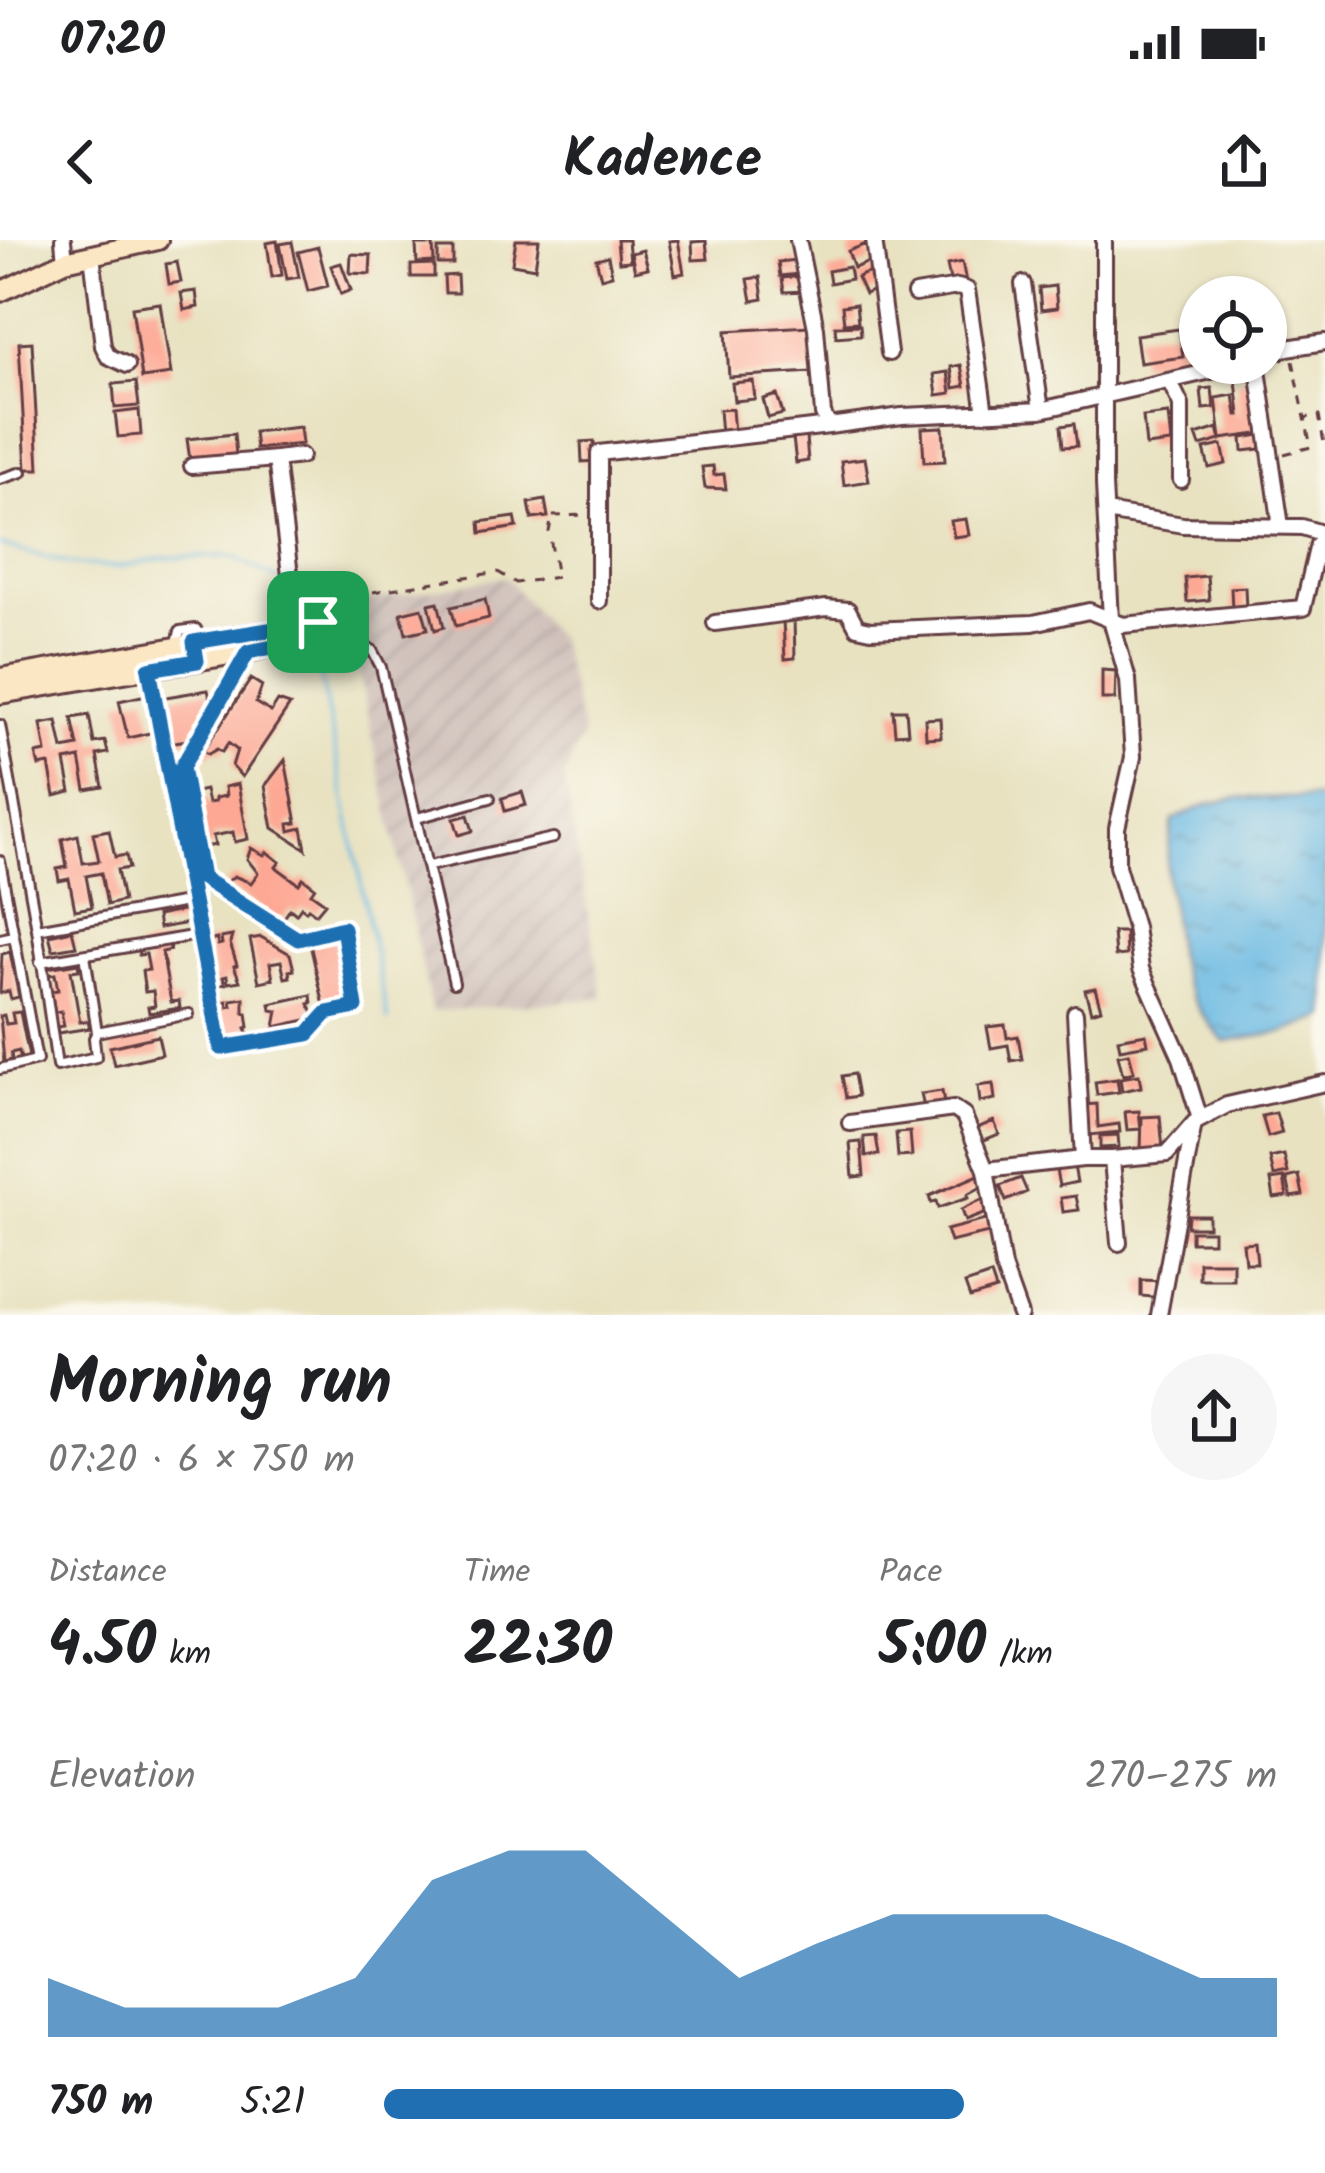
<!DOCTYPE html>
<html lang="en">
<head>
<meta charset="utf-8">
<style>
  body { margin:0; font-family:Kalam,sans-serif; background:#f6f6f6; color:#202124; height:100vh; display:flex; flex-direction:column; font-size:45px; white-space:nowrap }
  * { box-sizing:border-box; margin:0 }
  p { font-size:39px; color:#757577 }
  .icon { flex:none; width:66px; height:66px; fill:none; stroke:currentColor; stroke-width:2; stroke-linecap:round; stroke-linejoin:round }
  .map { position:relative; height:1075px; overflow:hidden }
  .panel { display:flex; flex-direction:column; background:#fff; flex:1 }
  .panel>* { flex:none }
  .fabs { position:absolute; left:1179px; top:36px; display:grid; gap:24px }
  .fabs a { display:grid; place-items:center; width:108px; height:108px; border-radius:50%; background:#fff; box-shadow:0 3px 9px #0004; font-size:60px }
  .pin { position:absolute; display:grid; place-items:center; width:102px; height:102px; color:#fff; margin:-51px; border-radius:24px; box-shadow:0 6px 18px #0006 }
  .round { display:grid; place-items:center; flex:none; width:126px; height:126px; border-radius:63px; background:#f6f6f6 }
  .summary { display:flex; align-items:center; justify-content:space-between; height:204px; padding:0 48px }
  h1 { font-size:66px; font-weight:700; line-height:90px }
  .metrics { display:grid; grid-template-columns:repeat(3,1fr); gap:18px; height:204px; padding:12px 48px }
  .metrics div { display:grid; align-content:center }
  .metrics b { font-size:60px; font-weight:700 }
  .metrics small { font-size:33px; font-weight:400 }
  .metrics p { font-size:33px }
  .chart { height:336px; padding:24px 48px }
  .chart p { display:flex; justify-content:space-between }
  .chart svg { width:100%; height:216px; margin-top:12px; fill:#1f6fb2; opacity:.7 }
  ul { padding:0 48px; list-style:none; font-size:39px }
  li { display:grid; grid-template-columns:192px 144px 1fr; align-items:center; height:90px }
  li i { height:30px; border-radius:15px; background:#1f6fb2 }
  .status { display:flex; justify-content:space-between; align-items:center; height:84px; padding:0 60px; background:#fff; direction:ltr }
  .status svg { height:33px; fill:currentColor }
  header { display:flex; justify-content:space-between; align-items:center; height:156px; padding:0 48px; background:#fff; font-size:54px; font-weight:700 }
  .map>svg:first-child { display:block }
</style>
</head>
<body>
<div class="status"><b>07:20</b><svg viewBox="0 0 49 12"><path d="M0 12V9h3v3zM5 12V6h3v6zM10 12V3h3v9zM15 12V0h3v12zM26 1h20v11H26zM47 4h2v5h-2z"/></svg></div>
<header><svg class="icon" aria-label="back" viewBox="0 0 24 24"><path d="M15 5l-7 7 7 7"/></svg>Kadence<svg class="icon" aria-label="share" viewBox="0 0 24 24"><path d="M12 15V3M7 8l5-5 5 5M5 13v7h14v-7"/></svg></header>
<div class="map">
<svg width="1325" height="1075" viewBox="0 0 1325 1075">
  <defs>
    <pattern id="industrial-furrows" width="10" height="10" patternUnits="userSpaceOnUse" patternTransform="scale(3)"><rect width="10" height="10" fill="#cfc0ba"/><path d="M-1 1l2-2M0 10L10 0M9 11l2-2" fill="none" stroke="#b3a5a0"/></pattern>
    <pattern id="water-ripples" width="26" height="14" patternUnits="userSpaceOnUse" patternTransform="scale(3)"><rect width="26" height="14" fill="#69b9e3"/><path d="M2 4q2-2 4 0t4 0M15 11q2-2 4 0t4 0" fill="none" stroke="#5896b8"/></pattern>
  </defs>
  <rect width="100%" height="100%" fill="#fbf7ec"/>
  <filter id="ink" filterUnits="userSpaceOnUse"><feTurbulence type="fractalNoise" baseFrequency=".00833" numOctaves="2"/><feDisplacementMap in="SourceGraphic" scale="24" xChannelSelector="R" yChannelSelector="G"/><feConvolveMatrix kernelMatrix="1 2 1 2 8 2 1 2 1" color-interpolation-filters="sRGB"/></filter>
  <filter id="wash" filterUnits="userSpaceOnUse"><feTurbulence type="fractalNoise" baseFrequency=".004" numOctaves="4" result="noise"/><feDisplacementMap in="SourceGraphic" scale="48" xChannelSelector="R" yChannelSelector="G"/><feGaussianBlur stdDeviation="2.7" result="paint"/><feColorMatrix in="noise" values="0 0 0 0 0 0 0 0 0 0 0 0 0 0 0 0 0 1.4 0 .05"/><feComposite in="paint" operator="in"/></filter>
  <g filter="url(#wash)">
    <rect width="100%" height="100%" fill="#e8e2c1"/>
    <path fill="url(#industrial-furrows)" d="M506 337 559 401 583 494 564 537 603 758 432 772 344 365Z"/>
    <path fill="url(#water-ripples)" stroke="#5a6c87" stroke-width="3" d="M1237 558H1325V777L1284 792 1225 802C1185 759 1176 731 1172 674 1172 662 1166 649 1167 637 1167 618 1170 598 1173 580L1208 564Z"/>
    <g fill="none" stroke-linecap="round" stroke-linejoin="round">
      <path stroke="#69b9e3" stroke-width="3" d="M0 305 71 324 118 327 163 318 231 316 282 341
        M301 356 306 361 309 375
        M315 407 388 780"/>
    </g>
    <g id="blocks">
      <path fill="#fda894" d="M516 0H539L535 28 512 24Z
        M617 0H628L630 21 619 22Z
        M678 0 684 33 675 35 669 1Z
        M277 1 282 35 272 37 267 3Z
        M706 1 708 19 693 20 692 2Z
        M292 2 299 37 287 39 280 4Z
        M866 4 872 21 854 28 848 11Z
        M416 5H433L434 22 417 23Z
        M318 7 328 46 308 51 298 12Z
        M438 9H453V24H438Z
        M643 10 648 28 635 31 631 13Z
        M351 14 371 15 370 34 350 33Z
        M608 16 612 35 601 38 596 19Z
        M797 20 799 34 780 36 778 22Z
        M177 22 181 42 169 44 166 24Z
        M962 22 966 42 951 45 947 25Z
        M341 23 351 50 341 54 331 26Z
        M434 24V37H411V25Z
        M849 27 851 39 830 43 828 31Z
        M880 28 887 44 865 54 857 37Z
        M457 35 458 53H445L444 36Z
        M805 36 806 51 784 52 782 38Z
        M760 37 763 59 752 61 748 39Z
        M1055 46 1057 68 1041 70 1039 48Z
        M196 51 198 67 184 70 181 53Z
        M160 63 171 134 142 138 132 67Z
        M856 64 858 82 844 83 842 66Z
        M860 85 861 95 836 97 835 86Z
        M809 86 812 132 729 137 726 91Z
        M1179 89 1183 117 1140 123 1136 95Z
        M32 102 39 229H26L19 103Z
        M961 125 965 146 954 148 951 127Z
        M948 132 951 153 937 155 934 134Z
        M1256 139 1265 193 1221 199 1216 158 1234 155 1237 175H1240L1236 141Z
        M753 141 755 159 734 161 732 143Z
        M136 142 139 166 115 168 113 144Z
        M1212 148 1214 168 1203 169 1201 149Z
        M777 155 783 174 768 178 763 159Z
        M732 169 734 193 721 194 719 170Z
        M139 170 141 195 118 197 115 173Z
        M1168 174 1171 203 1146 206 1143 177Z
        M1074 184 1077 206 1063 207 1061 186Z
        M300 187 302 204 256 209 254 192Z
        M943 187 945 221 924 222 922 188Z
        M1218 188 1221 200 1200 206 1196 195Z
        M234 194 236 215 190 220 187 199Z
        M1260 195 1261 209 1243 211 1242 198Z
        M806 197 808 221 796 223 793 198Z
        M594 201 595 221 582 222 581 202Z
        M1222 205 1226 224 1209 228 1204 209Z
        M865 218 869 241 844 245 841 221Z
        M713 226 714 235 724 234 726 249 705 248 702 227Z
        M545 260 548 277 532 279 529 263Z
        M515 277 517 287 481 293 480 282Z
        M966 279 969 295 954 297 951 281Z
        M1207 336 1209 360 1187 362 1185 338Z
        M1245 347 1246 369H1232L1231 348Z
        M485 359 489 378 456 386 451 367Z
        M438 362 444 387 435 390 429 364Z
        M422 368 428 389 406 394 401 373Z
        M783 380H794L795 418 785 419Z
        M1102 430 1116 431 1115 459H1102Z
        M251 439 262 446 256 463 271 472 278 461 290 465 242 537 232 526 237 510 228 503 222 512 217 509 208 514 203 511Z
        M208 450 212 466 187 500 169 503 160 458Z
        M146 455 154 492 128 498 119 461Z
        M893 470H906L908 493 895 494Z
        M89 475 94 503 105 501 108 513 97 515 103 547 86 550 80 518 65 521 71 552 55 556 49 524 39 526 36 514 46 512 41 484 57 481 63 509 78 506 72 478Z
        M940 478 941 497 926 498 925 479Z
        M285 520 297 583 289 584 290 591 302 588 306 609 273 588 265 546Z
        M238 544 248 599 235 602 233 592 213 596 215 605 201 608 191 553 205 550 208 563 215 562V558L226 556 225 547Z
        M522 552 526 565 505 571 502 558Z
        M468 575 473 591 459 595 454 579Z
        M109 590 115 617 126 615 129 628 117 630 123 661 107 665 101 633 86 636 92 667 75 670 69 639 59 641 57 629 67 627 62 599 78 595 83 623 99 621 93 593Z
        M251 608 264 615 267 612 280 622 276 627 299 644 303 638 315 647 311 653 325 663 316 674 308 668 306 671 301 667 296 674 290 669 280 684 225 644 234 636 251 643 258 633 247 619Z
        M187 670 189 683 159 688 157 676Z
        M72 690 76 706 53 710 49 695Z
        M1113 692H1125L1126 715 1115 716Z
        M232 696 230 703 237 725 234 726 240 741 228 743 227 736 223 737 225 744 213 746 212 739 215 738 205 701 217 699 218 705 222 704 221 698Z
        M261 697 290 714 294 730 289 731 290 737 285 738 281 721 270 723 273 739 259 742 250 699Z
        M335 699 349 764 325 770 310 704Z
        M169 703 170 710 162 712 171 762 179 761 180 768 149 773 148 767 155 766 153 751 145 752 142 731 149 730 146 714 139 715 138 708Z
        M10 712 19 757 11 759 9 751 0 753 2 714Z
        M78 723 79 730 71 731 80 782 88 781 90 788 58 793 57 787 64 786 61 771 55 772 51 751 58 750 55 734 48 735 47 728Z
        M1095 748 1101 769 1091 772 1085 750Z
        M311 755 312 763 309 764 315 778 275 787 278 771 271 770 270 764Z
        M244 758V773H247L249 787 246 788 252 802 240 804 238 797 235 798 236 805 225 807 226 792H222L219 777H223L217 763 227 761 228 767 232 766 231 760Z
        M20 772 29 817 21 819 19 811 11 813 12 820 4 822 0 776 4 775 6 784 14 783 12 773Z
        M1005 785 1007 798 1018 796 1022 819 1011 821 1008 805 991 808 987 787Z
        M1146 794 1148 804 1120 809 1118 799Z
        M158 796 162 814 114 825 110 807Z
        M1129 813 1134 832 1123 835 1118 815Z
        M854 834 858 856 846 858 842 836Z
        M1139 835 1141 847 1122 851 1120 838Z
        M1117 839 1119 852 1097 855 1095 842Z
        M993 844 995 859 980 862 978 846Z
        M942 851 944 864 924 867 921 854Z
        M1097 864 1098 887 1119 884 1120 892 1089 895 1082 865Z
        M1139 871 1141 889 1127 890 1125 872Z
        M1276 873 1282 893 1268 897 1262 876Z
        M1160 876 1163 910 1141 912 1142 877Z
        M994 881 999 894 982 901 977 888Z
        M910 892 912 916 898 917 896 893Z
        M1118 895 1119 907 1100 908V896Z
        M876 896 879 915 866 916 864 897Z
        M861 902 864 936 853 937 850 903Z
        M1284 915 1288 933 1274 936 1270 918Z
        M1074 926 1077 942 1059 946 1056 930Z
        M981 934 985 945 967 955 968 958 938 968 936 961 931 963 929 956Z
        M1299 935 1303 955 1291 957 1287 938Z
        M1021 938 1027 952 1006 961 1000 946Z
        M1284 938 1287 956 1274 958 1271 940Z
        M1076 956 1079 970 1063 972 1061 958Z
        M984 959 989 972 965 981 961 970Z
        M1188 975H1208V987H1187Z
        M989 979 993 992 950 1002 946 990Z
        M1191 991H1213V1002H1191Z
        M1255 1002 1257 1023H1245L1243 1003Z
        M1199 1022H1233V1039H1199Z
        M991 1035 996 1050 970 1058 965 1044Z
        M1141 1040 1164 1041 1163 1058 1141 1056Z"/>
    </g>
  </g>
  <g filter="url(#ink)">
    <use href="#blocks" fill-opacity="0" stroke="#623c42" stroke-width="3"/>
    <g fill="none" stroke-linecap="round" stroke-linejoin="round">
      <g stroke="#623c42" stroke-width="14">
        <path id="lane" d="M0 239 22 232
          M325 396 372 410 381 427 454 743
          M177 404 180 391 196 389 202 401
          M150 430 223 809 308 794 327 773 356 765 343 689 298 699 202 638 182 527 246 416
          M0 485 37 689 57 826 96 817 94 798 97 792 189 774
          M417 578 490 558
          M0 621 37 820 0 829
          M429 626 553 598
          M37 689 192 661
          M0 699 14 696
          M85 715 97 792
          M40 722 198 695"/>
      </g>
      <g stroke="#623c42" stroke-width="20">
        <path id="street" d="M63 0 65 21
          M798 0 816 88 823 174 829 186 902 176 1041 170 1246 123
          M874 0 889 113
          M1104 0V245L1111 380 1128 440 1133 517 1117 588V626L1135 687 1141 729 1181 818 1200 879
          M92 15 103 106 108 116 127 125
          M1023 44 1041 170
          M915 54 958 47 967 50 985 173
          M1266 116 1287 108 1325 102
          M1257 123 1281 286
          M1170 142 1181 165V240
          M276 219 301 216
          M192 226 276 219 296 385
          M1106 272 1183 285 1302 287 1325 294
          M599 361V213L829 186
          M715 383 826 368 848 370 857 387 871 390 1033 383 1089 371 1123 385 1303 368 1318 304 1325 301
          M850 883 954 869 964 876 986 930 1083 919 1075 773
          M1083 919H1112L1119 1003
          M1112 919 1167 914 1194 883 1227 865 1325 843
          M986 930 1003 1027 1020 1075
          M1159 1075 1194 883"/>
      </g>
      <g stroke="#623c42" stroke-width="24">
        <path id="secondary" d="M0 52 65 21 158 0
          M0 438 318 382 324 394 248 412 0 454"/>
      </g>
      <path stroke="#623c42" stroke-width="3" stroke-dasharray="9 9" stroke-linecap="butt" d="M1293 121 1305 178 1319 175 1325 209
        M1284 214 1311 207 1305 178
        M323 369 341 357 498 332 516 343 557 337 549 292 552 276 584 275"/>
      <use href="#lane" stroke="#fff" stroke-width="8"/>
      <use href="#street" stroke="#fff" stroke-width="14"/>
      <use href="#secondary" stroke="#fbe7c3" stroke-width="18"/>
    </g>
  </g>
  <g fill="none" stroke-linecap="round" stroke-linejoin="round" filter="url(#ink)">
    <g stroke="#fff" stroke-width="24">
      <path id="route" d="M318 382 322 383V397L248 412 182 527 202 638 298 699 343 688 356 767 327 773 308 794 221 808 149 429 197 421 194 402Z"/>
    </g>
    <use href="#route" stroke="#1f6fb2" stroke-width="15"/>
  </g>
</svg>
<div class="fabs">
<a><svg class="icon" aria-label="locate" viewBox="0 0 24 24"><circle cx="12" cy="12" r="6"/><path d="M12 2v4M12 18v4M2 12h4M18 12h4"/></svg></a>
</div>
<div class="pin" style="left:318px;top:382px;background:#1e9e55"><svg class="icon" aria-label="arrive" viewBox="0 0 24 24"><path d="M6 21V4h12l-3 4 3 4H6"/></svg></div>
</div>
<section class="panel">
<div class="summary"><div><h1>Morning run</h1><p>07:20 · 6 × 750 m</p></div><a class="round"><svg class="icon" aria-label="share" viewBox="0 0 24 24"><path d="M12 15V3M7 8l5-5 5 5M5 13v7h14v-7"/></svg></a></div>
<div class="metrics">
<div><p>Distance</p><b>4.50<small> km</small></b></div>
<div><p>Time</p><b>22:30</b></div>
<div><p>Pace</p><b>5:00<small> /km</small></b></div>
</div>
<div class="chart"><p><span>Elevation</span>270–275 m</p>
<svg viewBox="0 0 160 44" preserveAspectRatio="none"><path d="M0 44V32L10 38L20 38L30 38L40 32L50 12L60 6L70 6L80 19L90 32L100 25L110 19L120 19L130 19L140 25L150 32L160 32V44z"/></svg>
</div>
<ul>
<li><b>750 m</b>5:21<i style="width:65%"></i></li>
</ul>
</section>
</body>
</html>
